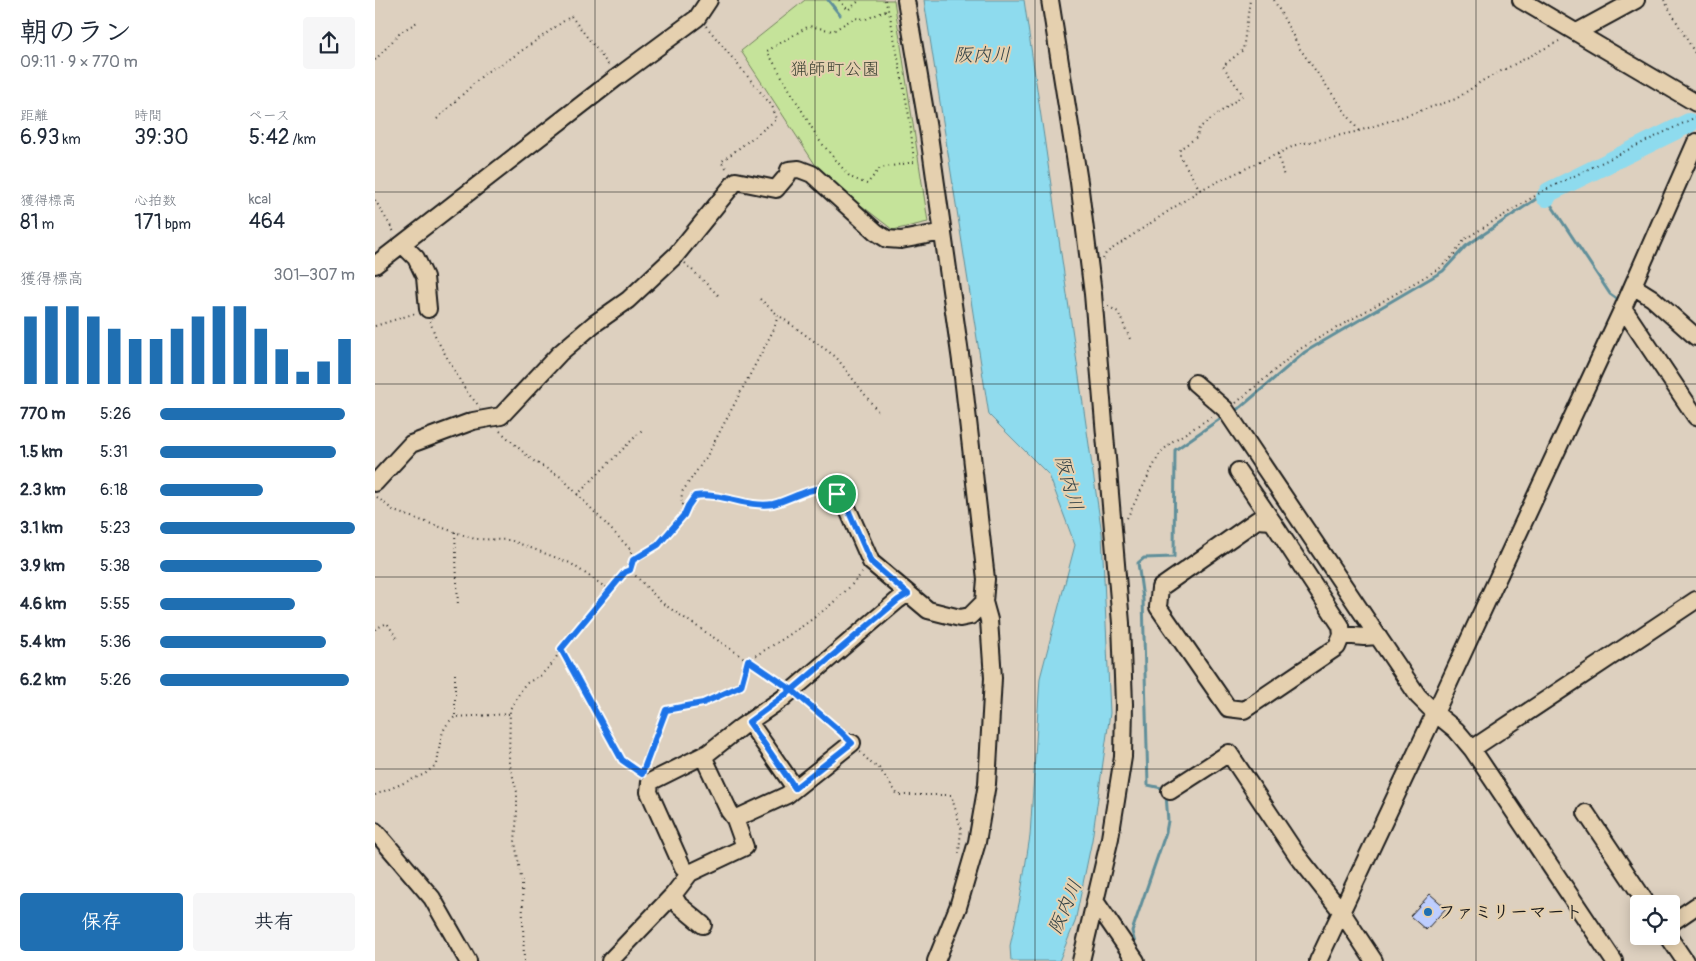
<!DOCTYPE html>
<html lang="ja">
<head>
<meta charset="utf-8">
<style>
  body { margin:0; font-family:Pangolin,"Klee One",sans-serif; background:#f6f6f7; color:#1f2937; height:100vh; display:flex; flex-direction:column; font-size:19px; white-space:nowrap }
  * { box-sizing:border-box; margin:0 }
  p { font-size:16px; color:#747a83 }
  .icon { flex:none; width:28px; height:28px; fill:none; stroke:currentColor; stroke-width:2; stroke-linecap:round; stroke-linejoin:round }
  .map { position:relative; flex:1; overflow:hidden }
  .drawer { display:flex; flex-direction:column; background:#fff; width:375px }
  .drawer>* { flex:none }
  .buttons { position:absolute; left:1255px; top:895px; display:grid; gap:10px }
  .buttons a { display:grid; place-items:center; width:50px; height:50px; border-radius:5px; background:#fff; box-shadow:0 2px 12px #0003; font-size:25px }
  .pin { position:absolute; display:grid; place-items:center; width:42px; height:42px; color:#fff; margin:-21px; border:2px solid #fff; border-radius:50%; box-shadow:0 1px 5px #0007 }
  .round { display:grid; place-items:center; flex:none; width:52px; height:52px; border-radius:5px; background:#f6f6f7 }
  .head { display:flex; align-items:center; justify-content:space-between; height:85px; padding:0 20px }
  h1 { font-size:28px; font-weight:600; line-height:38px }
  .stats { display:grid; grid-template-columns:repeat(3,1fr); gap:8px; height:85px; padding:5px 20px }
  .stats div { display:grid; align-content:center }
  .stats b { font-size:21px; font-weight:600 }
  .stats small { font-size:14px; font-weight:400 }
  .stats p { font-size:14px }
  .chart { height:140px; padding:10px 20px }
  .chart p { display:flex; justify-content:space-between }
  .chart svg { width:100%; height:90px; margin-top:5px; stroke:#1f6fb2; stroke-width:6 }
  .cta { display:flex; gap:10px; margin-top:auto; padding:10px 20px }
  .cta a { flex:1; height:58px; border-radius:5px; background:#1f6fb2; color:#fff; font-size:20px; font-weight:600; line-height:58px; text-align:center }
  .cta a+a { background:#f6f6f7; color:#1f2937 }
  ul { padding:0 20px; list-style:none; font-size:16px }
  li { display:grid; grid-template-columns:80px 60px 1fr; align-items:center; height:38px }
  li i { height:12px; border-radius:6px; background:#1f6fb2 }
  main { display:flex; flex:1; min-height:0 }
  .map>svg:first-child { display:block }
</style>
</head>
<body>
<main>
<section class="drawer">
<div class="head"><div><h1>朝のラン</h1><p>09:11 · 9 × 770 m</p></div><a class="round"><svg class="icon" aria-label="share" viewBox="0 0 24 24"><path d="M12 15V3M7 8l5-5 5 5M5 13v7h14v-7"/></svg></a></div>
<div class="stats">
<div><p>距離</p><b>6.93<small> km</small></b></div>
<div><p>時間</p><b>39:30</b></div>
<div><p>ペース</p><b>5:42<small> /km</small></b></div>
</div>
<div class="stats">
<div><p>獲得標高</p><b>81<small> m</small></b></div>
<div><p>心拍数</p><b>171<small> bpm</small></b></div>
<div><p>kcal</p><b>464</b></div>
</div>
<div class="chart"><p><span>獲得標高</span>301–307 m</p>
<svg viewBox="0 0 160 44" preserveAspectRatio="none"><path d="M5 44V11M15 44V6M25 44V6M35 44V11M45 44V17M55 44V22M65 44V22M75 44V17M85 44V11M95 44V6M105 44V6M115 44V17M125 44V27M135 44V38M145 44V33M155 44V22"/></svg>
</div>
<ul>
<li><b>770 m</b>5:26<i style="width:95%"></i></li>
<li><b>1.5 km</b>5:31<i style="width:90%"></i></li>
<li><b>2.3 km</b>6:18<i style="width:53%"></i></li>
<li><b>3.1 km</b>5:23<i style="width:100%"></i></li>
<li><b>3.9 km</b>5:38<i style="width:83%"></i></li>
<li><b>4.6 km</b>5:55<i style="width:69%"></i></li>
<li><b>5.4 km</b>5:36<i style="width:85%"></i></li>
<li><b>6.2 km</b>5:26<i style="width:97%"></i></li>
</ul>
<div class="cta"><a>保存</a><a>共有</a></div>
</section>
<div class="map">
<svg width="1321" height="961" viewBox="0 0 1321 961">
  <rect width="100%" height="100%" fill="#ddd0bf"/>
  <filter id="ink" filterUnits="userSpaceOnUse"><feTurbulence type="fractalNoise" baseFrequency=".02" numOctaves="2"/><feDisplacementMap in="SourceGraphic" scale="10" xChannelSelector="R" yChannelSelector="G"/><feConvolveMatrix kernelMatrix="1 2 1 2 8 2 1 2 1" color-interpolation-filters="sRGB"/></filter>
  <g filter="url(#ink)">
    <path fill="#c5e39a" stroke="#70805b" d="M430 0H519L553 222 518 230 447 175 366 51Z"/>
    <path fill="#8edbee" stroke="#608f9a" d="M549 0H649L727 534 735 713 717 840 700 922 684 961H636L635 946 645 899 655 836 665 678 700 545 674 475 614 415Z"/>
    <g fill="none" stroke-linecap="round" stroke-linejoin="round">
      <path stroke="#608f9a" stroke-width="3" d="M453 0 465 15
        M857 412 866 407 930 352 1068 271 1091 246 1164 197H1171L1235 294 1245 301
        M791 789 773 785 768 599 763 563 769 558 799 557 800 450 849 416
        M761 948 757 931 791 832 793 821 791 795"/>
      <path stroke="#8edbee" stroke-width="20" d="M1171 197 1174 192 1314 123"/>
    </g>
    <path fill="#beceff" stroke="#1c1c1c" d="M1055 894 1071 908 1051 930 1035 916Z"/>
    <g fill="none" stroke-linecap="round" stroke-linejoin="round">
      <g stroke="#1c1c1c" stroke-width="20">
        <path id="minor" d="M531 0 554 135 587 368 611 579 609 602 614 620 618 678 612 784 602 842 583 907 561 961
          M675 0 704 182 718 294 746 623 749 704 748 757 735 838 706 961
          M1146 0 1321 103
          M1202 32 1261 0
          M27 244 41 258 50 277 53 309
          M0 265 241 78 322 18 334 0
          M1258 286 1277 298 1321 337
          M1248 308 1321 417
          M820 383 850 409 1043 696 1060 713 1081 730 1097 749 1239 961
          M863 471 897 521
          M0 483 36 444 98 421 126 416 185 353 219 324 253 300 301 255 361 181 401 189 412 176 414 170 424 169 437 174 501 232 512 239 526 240 568 232
          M467 496 496 562 553 610 585 618 595 616 609 602
          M967 635 966 626 897 521 882 520 785 588 783 607 853 708 869 710 962 647 967 635 989 637 1003 636
          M374 722 420 788
          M1097 749 1321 600
          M328 756 354 811 360 819
          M795 791 854 753 922 855 966 911 999 961
          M1211 813 1272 904
          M0 831 57 898 93 961
          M315 873 308 868 274 792 275 782 333 753 366 727 407 699 523 600 533 593
          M298 895 304 905 328 925
          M720 901 761 961
          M1296 923 1321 906
          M1293 936 1310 961
          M235 961 298 895 315 873 370 847 360 819 412 795 477 743
          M943 961 1060 713 1248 308 1321 142"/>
      </g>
      <path stroke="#1c1c1c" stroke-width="2" stroke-dasharray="1 4" stroke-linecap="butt" d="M464 0 473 10 485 0
        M510 0 515 16 535 121 539 162 505 168 492 184 475 177 444 140 392 51 434 26 458 31 479 18 491 19 513 10
        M899 0 925 49 984 131
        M1289 0 1321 55
        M331 26 397 106 402 119 346 162 353 170
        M0 60 26 32 44 21
        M62 119 111 72 132 61 196 16 235 67
        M903 154 909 177
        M825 190 805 156V149L822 137 824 128 868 95 848 66 868 50 875 0
        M0 200 19 232
        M728 259 731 253 825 190 921 145 984 131 1081 99 1107 81 1186 40
        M310 263 343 295
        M385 299 403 315
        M733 306 743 312 756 341
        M55 321 61 338 91 391 105 407
        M0 326 41 313
        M861 403 925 349 1065 268 1077 257 1090 239 1168 191 1321 117
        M125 431 157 460 186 477 255 549 258 560
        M202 495 267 430
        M2 497 19 511 100 539 135 540 195 563 230 587 237 588 250 573 255 570 287 603 405 682
        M313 506 306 504 307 492 332 456 399 329 403 315 461 357 504 413
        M752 518 785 453 798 441 838 416
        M80 532 83 606
        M255 570 258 560 283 545 309 515 313 506 320 496 333 494 372 504H399L423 494 450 488 454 490
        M0 629 12 623 23 640
        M186 649 247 760 266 773
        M80 674V717
        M429 699 467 732
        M485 752 497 764 504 768 523 795H576L586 828 584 853
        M268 771 291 710 328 703 366 686 373 660C414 636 457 610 487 573
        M0 795 50 774 62 764C65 747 64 727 80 717L135 714
        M149 961 147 883 140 842 142 813V792L134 762 135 709 150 684 165 676 178 663 186 649 237 588"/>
      <use href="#minor" stroke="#e5d0af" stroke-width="16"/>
    </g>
  </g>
  <g fill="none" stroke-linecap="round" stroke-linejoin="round" filter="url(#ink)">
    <g stroke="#fff" stroke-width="10">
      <path id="route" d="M462 494C459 492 454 489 451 489 437 486 412 501 398 504 371 508 347 492 320 496L313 506 309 515 283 545 258 560 255 570 250 572 186 649 247 760 267 774 291 710 328 703 366 686 373 660 417 690 374 722 420 788 477 743 466 732 417 690 523 600 533 594 496 562 467 496 462 494"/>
    </g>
    <use href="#route" stroke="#1a73e8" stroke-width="6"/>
  </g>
  <path fill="none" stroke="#1c1c1c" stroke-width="1" stroke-opacity="0.55" d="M220 0V961M440 0V961M660 0V961M881 0V961M1101 0V961M0 192H1321M0 384H1321M0 577H1321M0 769H1321"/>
  <circle fill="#1f6fb2" stroke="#e5d0af" stroke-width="2" cx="1053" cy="912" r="5"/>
  <g text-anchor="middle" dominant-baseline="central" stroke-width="4" stroke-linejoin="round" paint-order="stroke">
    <g font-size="18" fill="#3e4435" stroke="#e5d0af">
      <text x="460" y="69">猟師町公園</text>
    </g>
    <g font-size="18" font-weight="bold" fill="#1c1c1c" stroke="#e5d0af" text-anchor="start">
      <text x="1063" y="912">ファミリーマート</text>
    </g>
    <g font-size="19" font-style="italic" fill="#334246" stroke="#e5d0af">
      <text x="607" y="55">阪内川</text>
      <text transform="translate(694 483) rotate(74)">阪内川</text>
      <text transform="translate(690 907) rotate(-66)">阪内川</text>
    </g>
  </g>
</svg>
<div class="buttons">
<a><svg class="icon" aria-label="locate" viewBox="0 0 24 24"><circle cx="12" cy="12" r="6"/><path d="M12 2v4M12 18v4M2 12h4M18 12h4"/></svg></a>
</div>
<div class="pin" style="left:462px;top:494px;background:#1e9e55"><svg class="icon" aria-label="arrive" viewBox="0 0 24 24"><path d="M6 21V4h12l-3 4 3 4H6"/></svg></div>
</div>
</main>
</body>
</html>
